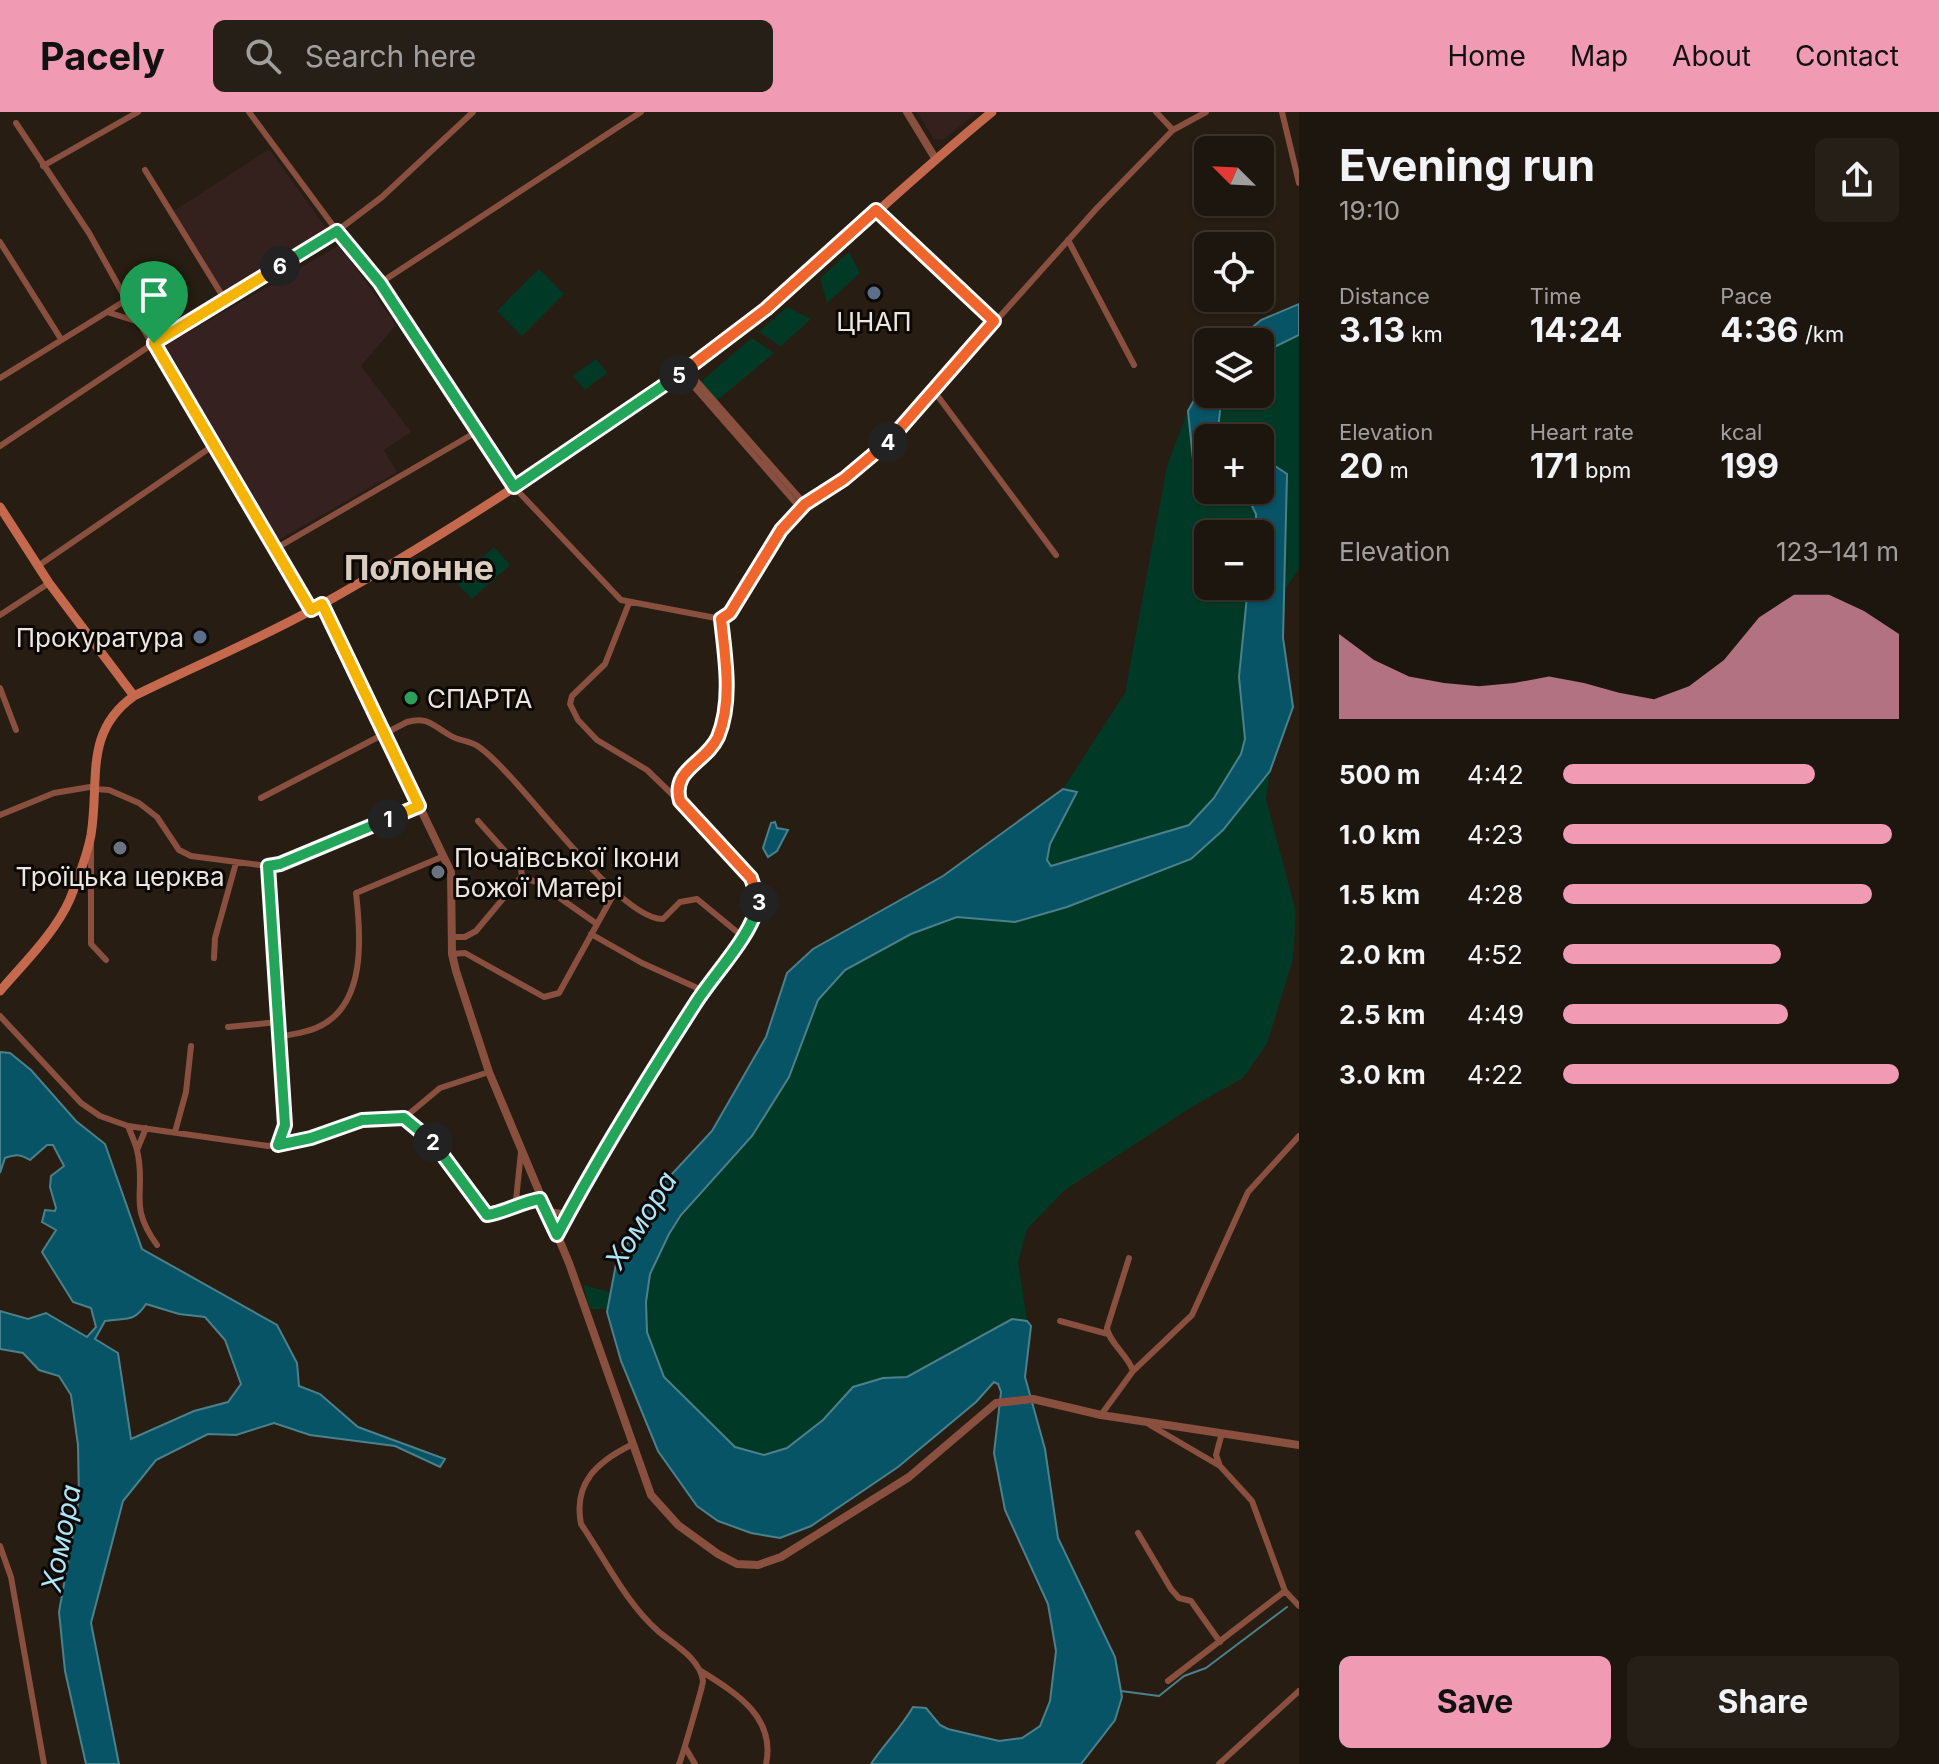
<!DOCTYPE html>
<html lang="en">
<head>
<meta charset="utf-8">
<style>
  body { margin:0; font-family:Inter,sans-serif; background:#251f17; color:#f1f3f6; height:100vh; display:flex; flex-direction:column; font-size:30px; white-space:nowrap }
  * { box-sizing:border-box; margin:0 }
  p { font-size:26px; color:#a09f9e }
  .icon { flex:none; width:44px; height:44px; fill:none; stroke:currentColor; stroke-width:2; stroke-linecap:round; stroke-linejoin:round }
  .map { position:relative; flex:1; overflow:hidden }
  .panel { display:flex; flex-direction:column; background:#1d160e; width:640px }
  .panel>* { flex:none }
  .needle { width:52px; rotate:294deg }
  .fabs { position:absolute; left:1194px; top:24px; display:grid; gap:16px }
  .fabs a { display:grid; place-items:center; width:80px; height:80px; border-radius:12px; background:#1d160e; box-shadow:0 2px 6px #0004,0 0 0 2px #3b352e; font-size:40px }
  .pin { position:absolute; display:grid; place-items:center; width:68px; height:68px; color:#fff; margin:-82px -34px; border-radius:50% 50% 50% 0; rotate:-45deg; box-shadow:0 0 8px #0007 }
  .pin .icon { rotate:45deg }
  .km { position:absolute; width:40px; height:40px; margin:-20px; border-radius:50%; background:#222; color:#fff; font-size:22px; line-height:40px; text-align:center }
  .round { display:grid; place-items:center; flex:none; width:84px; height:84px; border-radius:12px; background:#251f17 }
  .head { display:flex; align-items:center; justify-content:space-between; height:136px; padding:0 40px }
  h1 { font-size:44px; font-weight:700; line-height:60px }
  .figures { display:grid; grid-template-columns:repeat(3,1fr); gap:12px; height:136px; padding:8px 40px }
  .figures div { display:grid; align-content:center }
  .figures b { font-size:34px; font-weight:700 }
  .figures small { font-size:22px; font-weight:400 }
  .figures p { font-size:22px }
  .chart { height:224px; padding:16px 40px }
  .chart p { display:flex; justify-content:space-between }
  .chart svg { width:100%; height:144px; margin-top:8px; fill:#f19ab3; opacity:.7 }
  .button { display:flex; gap:16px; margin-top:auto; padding:16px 40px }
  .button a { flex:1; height:92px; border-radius:12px; background:#f19ab3; color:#111; font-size:32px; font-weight:700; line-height:92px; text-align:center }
  .button a+a { background:#251f17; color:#f1f3f6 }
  ul { padding:0 40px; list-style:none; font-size:26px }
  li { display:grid; grid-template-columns:128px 96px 1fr; align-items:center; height:60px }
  li i { height:20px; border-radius:10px; background:#f19ab3 }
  header { display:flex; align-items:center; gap:48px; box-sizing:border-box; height:112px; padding:0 40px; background:#f19ab3; color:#111 }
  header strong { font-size:38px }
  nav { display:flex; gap:44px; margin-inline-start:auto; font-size:28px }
  .search { width:560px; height:72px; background:#251f17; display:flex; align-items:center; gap:20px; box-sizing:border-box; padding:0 28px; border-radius:12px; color:#a09f9e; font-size:30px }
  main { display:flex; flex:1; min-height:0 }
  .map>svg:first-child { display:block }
</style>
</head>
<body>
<header>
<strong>Pacely</strong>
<div class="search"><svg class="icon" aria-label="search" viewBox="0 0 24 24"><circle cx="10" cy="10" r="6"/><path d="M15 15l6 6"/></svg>Search here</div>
<nav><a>Home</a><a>Map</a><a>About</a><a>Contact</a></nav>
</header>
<main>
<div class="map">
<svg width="1299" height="1652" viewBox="0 0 1299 1652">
  <rect width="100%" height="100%" fill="#271d12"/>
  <path fill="#342120" d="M340 133 396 213 361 254 411 320 384 338 397 360 277 429 161 236Z"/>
  <path fill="#34211d" d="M917 0H977L943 28 934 27Z
    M269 37 329 120 223 182 174 99Z"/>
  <path fill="#003a27" d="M849 140 860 161 827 191 820 166Z
    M539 157 564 182 522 224 497 199Z
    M787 195 811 207 781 234 759 220Z
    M1299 223V457L1286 476 1287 362 1260 344V326H1221L1218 317 1222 282H1260V242Z
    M752 226 774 241 714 291 698 272Z
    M596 247 607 261 585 278 573 264Z
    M1188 299 1193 347 1208 355V378H1244L1256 402V422H1208V474H1248L1239 565 1245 627 1241 642 1214 686 1189 713 1051 754 1047 748 1050 732 1077 680 1063 677 1125 581 1167 354Z
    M494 435 510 453 472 487 456 470Z
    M1270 659 1266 687 1296 800 1293 847 1267 932 1243 966 1190 996 1065 1078 1027 1117 1018 1150 1027 1209 1012 1207 907 1265 883 1266 853 1275 823 1308 787 1336 764 1343 735 1335 664 1265 647 1221 646 1190 650 1162 669 1122 789 965 818 888 845 858 911 822 957 805 1015 810 1223 718Z
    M583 1173 617 1182 613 1197H590Z"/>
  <path fill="#075467" stroke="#4c808b" stroke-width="2" fill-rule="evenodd" d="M1299 192V223L1260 242V230H1235L1261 208Z
    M1208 263V282H1222L1218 317 1221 326H1208V355L1193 347 1188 299Z
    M1260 344 1287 362 1283 526 1293 595 1270 659 1223 718 1191 747 1067 795 1015 810 957 805 911 822 845 858 818 888 789 965 752 1024 681 1103 669 1122 650 1162 646 1190 647 1220 664 1265 735 1335 764 1343 787 1336 823 1308 853 1275 883 1266 907 1265 1012 1207 1027 1209 1031 1214 1025 1265 1045 1337 1058 1426 1115 1545 1122 1585 1115 1608 1081 1652H871C885 1631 901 1616 913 1595L926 1596 940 1613 948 1617 999 1629 1022 1626 1040 1614 1050 1589 1056 1539 1048 1492 1005 1398 994 1341 1001 1280 998 1272 994 1270 976 1290 898 1355 811 1414 780 1426 751 1421 718 1409 697 1394 658 1339 621 1249 607 1200 616 1152 658 1077 712 1019 766 925 787 861 813 837 943 764 1063 677 1077 680 1050 732 1047 748 1051 754 1189 713 1214 686 1241 642 1245 627 1239 565 1248 474H1260V422H1256V402L1244 378H1260Z
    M775 710 777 716 788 718 777 739 768 745 763 736 771 711Z
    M0 940 10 941 31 958 76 1009 105 1032 142 1137 277 1213 297 1251 299 1274 320 1282 358 1315 445 1347 440 1355 395 1334 310 1323 274 1311 236 1323 208 1322 156 1348 123 1389 91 1511 119 1652H86L65 1559 59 1500 79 1388 78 1333 71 1283 59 1264 39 1258 23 1241 0 1237V1199L28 1207 46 1201 87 1225 96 1215 91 1196 73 1190 42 1140 56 1118 42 1110 45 1098 55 1099 56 1096 50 1075 51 1064 64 1054 53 1033H47L30 1048C20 1042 16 1042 5 1046L0 1061ZM146 1192 179 1202 205 1205 225 1228 241 1272 228 1290 194 1299 131 1327 118 1241 95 1227 105 1209C125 1205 133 1212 146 1192Z"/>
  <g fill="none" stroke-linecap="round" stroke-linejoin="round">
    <path stroke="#4c808b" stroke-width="2" d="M1121 1579 1159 1584 1184 1564 1206 1556 1287 1495"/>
    <path stroke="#894f3f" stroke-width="6" d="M249 0 337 119 380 171 514 375 621 488 721 507
      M1156 0 1173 18
      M1282 0 1299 71
      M16 11 89 121 137 207
      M43 54 138 0
      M145 58 225 188
      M876 98 994 209
      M1068 128 1134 253
      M0 130 61 227
      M380 171 641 0
      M107 200 126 188
      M687 258 805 392
      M682 261 801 397
      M0 266 107 200 139 210 311 498
      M934 279 1056 443
      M0 334 154 231 337 119 382 85 473 0
      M275 437 478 319
      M38 454 214 333
      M629 491 605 552 572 584 570 592 578 608 597 628 647 658 677 687
      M0 503 49 471
      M721 507 730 501 763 444 805 392 885 333 1097 96 1173 18 1206 0
      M0 576 16 618
      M95 677 109 678 139 691 157 705 179 738 191 744 268 754 301 744 419 694
      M261 686 407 610C428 604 433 614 451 624 460 629 471 629 479 635 520 663 617 808 663 807L680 790 697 787 742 824
      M0 703 54 681 96 674
      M91 730V832L106 848
      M268 754 285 1013 278 1033
      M519 771 530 768 537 770 597 812
      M591 822 642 851 704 879
      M452 825H465L476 819 522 764 521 757 478 709
      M452 842 465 841 544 885 559 881 616 778
      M214 846 215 826 236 751
      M0 904 81 991 100 1004 128 1014 268 1034 311 1026 362 1008 404 1006 440 976 489 960
      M228 915 278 910
      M279 925C291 922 305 921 316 916 367 895 361 824 356 781L444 744
      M404 1006 439 1037 487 1103 518 1090
      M128 1014C131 1022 135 1030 137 1038 147 1080 127 1092 157 1133
      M175 1020 186 980 191 934
      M137 1038 146 1016
      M521 1040 516 1088 540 1087
      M547 1099 563 1101 571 1098
      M557 1123C599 1045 646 968 694 893 715 860 749 828 759 790L751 766 680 689C671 658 706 651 718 625 733 589 725 544 721 507
      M1129 1146 1107 1216C1109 1231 1128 1243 1133 1259
      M1060 1209 1108 1222
      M1101 1303 1133 1259 1192 1203 1248 1080 1299 1024
      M1150 1313 1220 1354 1252 1389 1285 1479 1168 1569
      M631 1333C597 1350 573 1371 581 1412 605 1447 626 1491 658 1519 673 1532 700 1546 703 1569 703 1573 682 1646 679 1652
      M1220 1354 1216 1343 1222 1321
      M1138 1421 1171 1477 1179 1486 1191 1489 1220 1530
      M0 1434 11 1465 44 1652
      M1285 1479 1299 1494
      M701 1559C736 1581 776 1605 766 1652
      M685 1635 695 1652
      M1219 1652 1299 1579"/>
    <path stroke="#894f3f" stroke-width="8" d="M907 0 935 46
      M322 492 451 760 452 842 456 859 489 960 569 1151 651 1383 678 1413 718 1442 737 1452 758 1453 781 1445 909 1365 996 1291 1033 1287 1101 1303 1299 1333"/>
    <path stroke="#c4694e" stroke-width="9" d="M0 395 49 471 134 584
      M0 879C24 851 55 821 70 787 78 767 87 744 91 723 100 669 83 620 134 584 195 554 260 527 319 494 446 423 568 342 687 258 795 181 889 84 992 0"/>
  </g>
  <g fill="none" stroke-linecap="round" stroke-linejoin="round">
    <g stroke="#fff" stroke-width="16">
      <path id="split-1" d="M154 231 311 498 322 492 324 496 419 694 388 707"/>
    </g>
    <g stroke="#fff" stroke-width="16">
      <path id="split-2" d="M388 707 280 752 268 754 285 1013 278 1033 311 1026 362 1008 404 1006 433 1030"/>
    </g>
    <g stroke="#fff" stroke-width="16">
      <path id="split-3" d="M433 1030 487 1103C506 1100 521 1090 540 1087L557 1123C599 1044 646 968 695 892 715 860 750 827 759 790"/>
    </g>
    <g stroke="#fff" stroke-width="16">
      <path id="split-4" d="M759 790 751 766 680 689C671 657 706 651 718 625 733 589 725 544 721 507L730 501 781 418 805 392 844 367 888 330"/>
    </g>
    <g stroke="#fff" stroke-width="16">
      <path id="split-5" d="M679 263 766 197 876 98 994 209 888 330"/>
    </g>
    <g stroke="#fff" stroke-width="16">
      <path id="split-6" d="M280 154 337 119 380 171 514 375 679 263"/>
    </g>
    <g stroke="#fff" stroke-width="16">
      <path id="split-7" d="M154 231 280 154"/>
    </g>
    <use href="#split-1" stroke="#f5b400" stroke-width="10"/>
    <use href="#split-2" stroke="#22a559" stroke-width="10"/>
    <use href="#split-3" stroke="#22a559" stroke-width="10"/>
    <use href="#split-4" stroke="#f0652b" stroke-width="10"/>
    <use href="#split-5" stroke="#f0652b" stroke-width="10"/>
    <use href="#split-6" stroke="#22a559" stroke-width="10"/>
    <use href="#split-7" stroke="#f5b400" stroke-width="10"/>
  </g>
  <g fill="#5c6f8a" stroke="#0c0805" stroke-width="3">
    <circle cx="874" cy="181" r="8"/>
    <circle cx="200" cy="525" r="8"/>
  </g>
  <circle fill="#2e9e5b" stroke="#0c0805" stroke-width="3" cx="411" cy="586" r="8"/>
  <g fill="#6b7280" stroke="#0c0805" stroke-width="3">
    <circle cx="120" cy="736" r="8"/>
    <circle cx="438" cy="760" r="8"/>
  </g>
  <g text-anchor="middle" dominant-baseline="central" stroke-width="6" stroke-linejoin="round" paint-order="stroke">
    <g font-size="26" fill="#ede6df" stroke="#0c0805">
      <text x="874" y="209">ЦНАП</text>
      <text x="184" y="525" text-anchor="end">Прокуратура</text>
      <text x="427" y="586" text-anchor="start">СПАРТА</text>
      <text x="454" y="745" text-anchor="start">Почаївської Ікони<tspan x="454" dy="30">Божої Матері</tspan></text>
      <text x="120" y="764">Троїцька церква</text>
    </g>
    <g font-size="28" font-style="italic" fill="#afe5f8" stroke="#0c0805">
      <text transform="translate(641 1108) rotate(-58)">Хомора</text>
      <text transform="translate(61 1426) rotate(-79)">Хомора</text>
    </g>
    <g font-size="34" font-weight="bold" fill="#dacdbf" stroke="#0c0805">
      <text x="419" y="455">Полонне</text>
    </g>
  </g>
</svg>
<div class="fabs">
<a><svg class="needle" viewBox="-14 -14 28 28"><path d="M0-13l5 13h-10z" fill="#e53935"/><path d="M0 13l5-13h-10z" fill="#a09f9e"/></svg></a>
<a><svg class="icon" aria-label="locate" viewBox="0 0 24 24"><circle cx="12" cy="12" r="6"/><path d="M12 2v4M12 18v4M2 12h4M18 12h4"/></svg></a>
<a><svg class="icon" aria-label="layers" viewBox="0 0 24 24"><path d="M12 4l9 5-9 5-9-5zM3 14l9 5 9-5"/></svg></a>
<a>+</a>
<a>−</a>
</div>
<div class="pin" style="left:154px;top:231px;background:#1e9e55"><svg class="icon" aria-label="arrive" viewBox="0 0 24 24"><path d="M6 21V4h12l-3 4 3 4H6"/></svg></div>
<b class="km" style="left:388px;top:707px">1</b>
<b class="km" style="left:433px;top:1030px">2</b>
<b class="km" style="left:759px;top:790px">3</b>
<b class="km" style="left:888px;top:330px">4</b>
<b class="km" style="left:679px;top:263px">5</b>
<b class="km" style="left:280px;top:154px">6</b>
</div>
<section class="panel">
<div class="head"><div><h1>Evening run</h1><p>19:10</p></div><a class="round"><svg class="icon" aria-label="share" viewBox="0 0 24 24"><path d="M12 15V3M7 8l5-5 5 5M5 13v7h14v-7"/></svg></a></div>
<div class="figures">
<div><p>Distance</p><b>3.13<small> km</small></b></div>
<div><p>Time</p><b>14:24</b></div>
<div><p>Pace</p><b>4:36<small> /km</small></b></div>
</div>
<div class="figures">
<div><p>Elevation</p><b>20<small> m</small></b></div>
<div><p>Heart rate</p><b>171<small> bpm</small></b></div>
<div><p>kcal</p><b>199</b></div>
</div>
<div class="chart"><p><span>Elevation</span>123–141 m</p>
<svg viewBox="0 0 160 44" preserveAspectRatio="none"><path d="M0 44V18L10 26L20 31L30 33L40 34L50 33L60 31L70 33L80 36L90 38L100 34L110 26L120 13L130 6L140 6L150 11L160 18V44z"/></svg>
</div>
<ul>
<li><b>500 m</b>4:42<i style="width:75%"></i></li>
<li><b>1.0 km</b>4:23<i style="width:98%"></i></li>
<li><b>1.5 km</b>4:28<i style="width:92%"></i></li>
<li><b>2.0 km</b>4:52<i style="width:65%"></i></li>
<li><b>2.5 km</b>4:49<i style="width:67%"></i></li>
<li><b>3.0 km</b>4:22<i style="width:100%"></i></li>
</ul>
<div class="button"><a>Save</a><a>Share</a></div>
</section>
</main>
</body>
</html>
